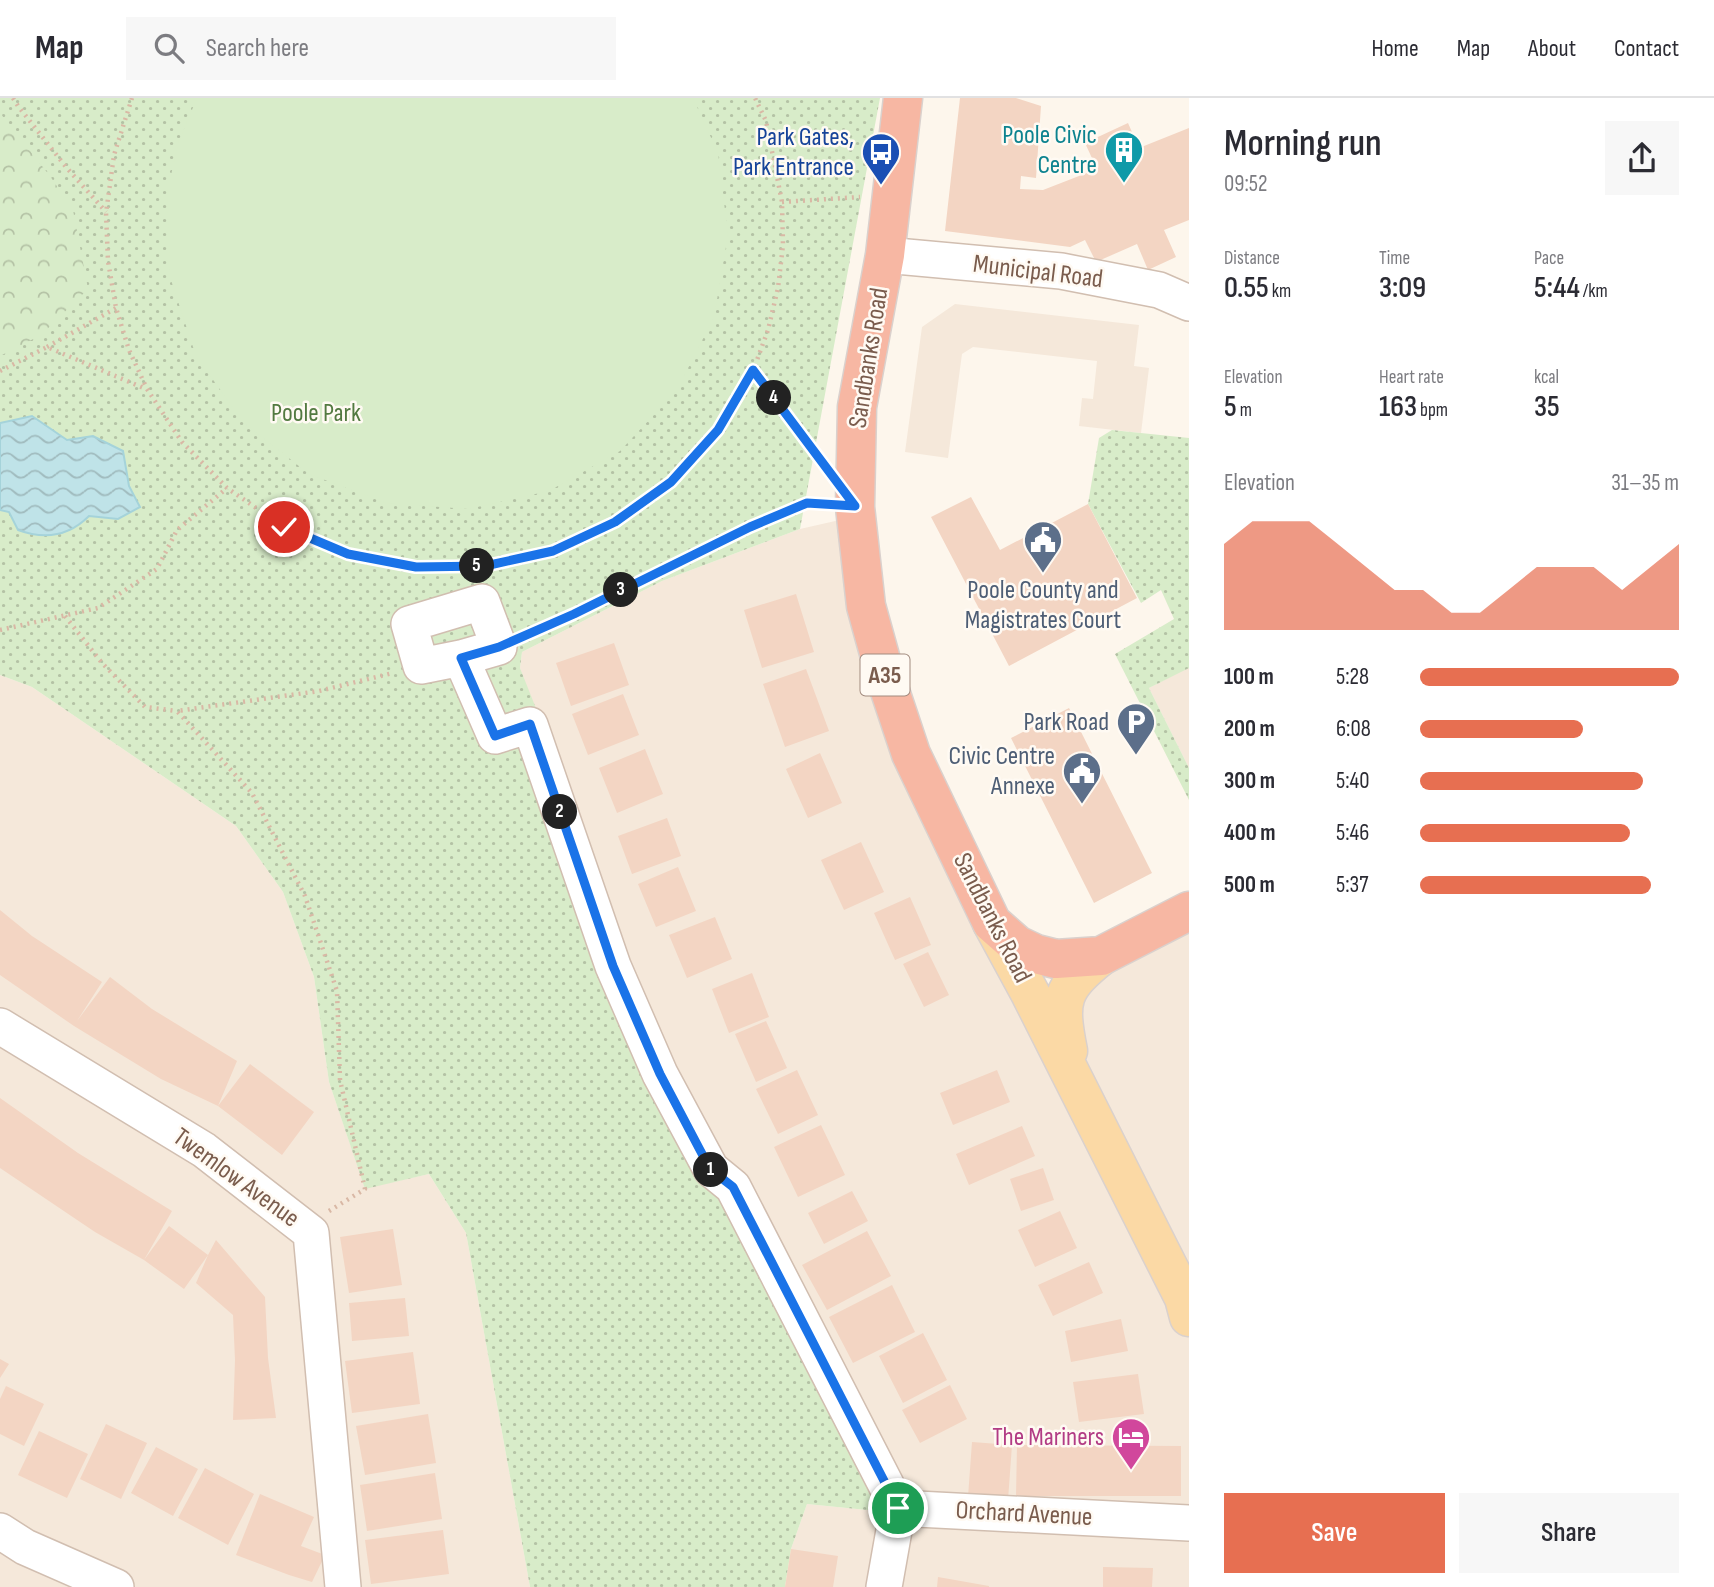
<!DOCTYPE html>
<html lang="en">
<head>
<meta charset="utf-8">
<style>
  body { margin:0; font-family:"Sofia Sans Condensed",sans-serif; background:#f7f7f7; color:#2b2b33; height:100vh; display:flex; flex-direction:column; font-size:26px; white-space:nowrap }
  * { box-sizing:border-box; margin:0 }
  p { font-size:23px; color:#7c7c81 }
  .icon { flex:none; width:38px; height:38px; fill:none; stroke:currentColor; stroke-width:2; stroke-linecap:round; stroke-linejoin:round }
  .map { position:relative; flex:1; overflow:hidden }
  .sheet { display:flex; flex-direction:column; background:#fff; width:525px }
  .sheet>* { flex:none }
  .pin { position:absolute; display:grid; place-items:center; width:60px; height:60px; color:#fff; margin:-30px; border:4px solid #fff; border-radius:50%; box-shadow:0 2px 7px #0007 }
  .km { position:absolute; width:35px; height:35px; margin:-18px; border-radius:50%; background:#222; color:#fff; font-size:19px; line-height:35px; text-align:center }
  .round { display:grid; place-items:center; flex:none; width:74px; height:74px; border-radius:0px; background:#f7f7f7 }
  .headline { display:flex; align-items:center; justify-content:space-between; height:119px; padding:0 35px }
  h1 { font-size:38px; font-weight:600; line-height:52px }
  .figures { display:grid; grid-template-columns:repeat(3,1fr); gap:10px; height:119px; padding:7px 35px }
  .figures div { display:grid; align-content:center }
  .figures b { font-size:30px; font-weight:600 }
  .figures small { font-size:19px; font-weight:400 }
  .figures p { font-size:19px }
  .chart { height:196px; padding:14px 35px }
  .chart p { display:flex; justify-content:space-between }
  .chart svg { width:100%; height:126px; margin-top:7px; fill:#e76f51; opacity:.7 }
  .primary-button { display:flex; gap:14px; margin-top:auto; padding:14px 35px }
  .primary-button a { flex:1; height:80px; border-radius:0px; background:#e76f51; color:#fff; font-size:28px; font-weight:600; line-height:80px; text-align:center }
  .primary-button a+a { background:#f7f7f7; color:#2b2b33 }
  ul { padding:0 35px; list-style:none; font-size:23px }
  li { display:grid; grid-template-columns:112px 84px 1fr; align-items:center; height:52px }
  li i { height:18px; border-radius:9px; background:#e76f51 }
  header { display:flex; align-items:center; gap:42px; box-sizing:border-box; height:98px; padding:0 35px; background:#fff; border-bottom:2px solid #e1e1e2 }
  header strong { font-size:33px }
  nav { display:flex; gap:38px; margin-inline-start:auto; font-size:24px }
  .search { width:490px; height:63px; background:#f7f7f7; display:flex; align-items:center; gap:18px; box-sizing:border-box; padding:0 24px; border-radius:0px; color:#7c7c81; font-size:26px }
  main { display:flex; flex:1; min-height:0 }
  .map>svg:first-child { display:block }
</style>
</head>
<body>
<header>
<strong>Map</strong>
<div class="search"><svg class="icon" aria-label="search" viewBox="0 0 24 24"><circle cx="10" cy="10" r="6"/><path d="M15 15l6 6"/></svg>Search here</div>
<nav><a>Home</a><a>Map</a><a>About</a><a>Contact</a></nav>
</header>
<main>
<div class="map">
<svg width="1189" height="1489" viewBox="0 0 1189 1489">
  <defs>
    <pattern id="grass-dots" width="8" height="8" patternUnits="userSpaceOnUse" patternTransform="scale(1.75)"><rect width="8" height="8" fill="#d8ecc9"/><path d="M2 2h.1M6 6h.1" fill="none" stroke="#b4c2a5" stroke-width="1.8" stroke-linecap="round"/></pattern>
    <pattern id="forest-crowns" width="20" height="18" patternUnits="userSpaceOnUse" patternTransform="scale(1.75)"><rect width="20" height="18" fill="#d8ecc9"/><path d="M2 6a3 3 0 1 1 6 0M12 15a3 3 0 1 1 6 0" fill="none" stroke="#b4c2a5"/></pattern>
    <pattern id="water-waves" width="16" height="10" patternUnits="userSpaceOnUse" patternTransform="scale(1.75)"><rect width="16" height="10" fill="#bfe3e8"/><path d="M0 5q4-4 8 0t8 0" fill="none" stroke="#a0bbbe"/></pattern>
  </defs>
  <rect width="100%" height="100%" fill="#fdf6ec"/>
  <path fill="#f5e8da" d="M955 206 1139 227 1134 268 1149 270 1141 335 1079 328 1082 300 1093 301 1097 263 973 249 962 256 948 360 905 354 922 229Z
    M844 421 866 509 1071 976 1064 896 1189 813V1489H785L791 1451 807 1406 867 1412 660 976 520 570 522 554 662 483 800 431Z
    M1189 569V670L1149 590Z
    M0 577 32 589 236 728 283 794 314 879 329 984 365 1090 429 1076 466 1135 530 1489H0Z"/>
  <path fill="url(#grass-dots)" d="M0 0H880L800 431 662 483 522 554 520 570 541 623 613 868 898 1410 867 1412 807 1406 791 1451 785 1489H530L466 1135 429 1076 365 1091 329 984 314 879 283 794 236 728 32 589 0 577Z
    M1112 332 1189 340V570L1149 590 1189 670V702L1115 556 1174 521 1161 492 1141 505 1088 406 1099 340Z"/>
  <path fill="url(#forest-crowns)" d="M0 13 3 19 50 78 73 112 88 191 41 237 0 258Z"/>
  <path fill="#d8ecc9" d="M197 0H693L718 55 728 137 714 219 677 292 620 353 549 393 468 411 386 405 309 376 244 325 196 258 170 179 167 96 178 45Z"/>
  <path fill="url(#water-waves)" stroke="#a5d3da" stroke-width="2" d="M32 318 67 342 93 338 123 353 129 388 140 409 118 421 89 418C69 438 45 442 18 432L9 414 0 412V325Z"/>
  <path fill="#f3d5c3" d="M960 0H1016L1041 8 1036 80 1021 78 1020 91 1043 92 1097 71 1085 45 1128 25 1139 50 1189 30V122L1164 132 1176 159 1148 172 1137 146 1096 164 1085 142 1070 149 945 133Z
    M971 399 1000 452 1088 406 1137 500 1009 568 931 419Z
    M796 496 814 554 762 570 744 512Z
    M614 545 629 587 571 608 556 565Z
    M806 571 829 633 785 649 763 586Z
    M623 596 639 637 588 657 572 616Z
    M1069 610 1152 775 1094 805 1011 640Z
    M645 651 663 696 617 715 599 670Z
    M820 655 842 705 808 720 786 671Z
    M667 720 681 758 632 776 618 738Z
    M861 744 884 794 844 812 821 762Z
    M678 769 696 813 656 829 638 786Z
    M910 799 931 847 895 862 874 815Z
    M0 812 32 838 102 884 77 923 110 879 152 911 237 963 218 1008 250 966 314 1014 282 1057 218 1008 161 981 74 928 0 877Z
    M715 819 732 861 687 880 669 837Z
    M928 854 949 897 924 909 903 866Z
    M752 875 769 919 729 935 712 891Z
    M766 923 787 970 756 984 735 936Z
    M797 972 818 1017 778 1036 756 991Z
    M997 972 1010 1004 953 1027 940 995Z
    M0 1000 78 1055 172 1113 144 1162 95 1134 0 1070Z
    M821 1027 845 1077 798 1099 774 1049Z
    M1022 1028 1035 1058 969 1087 956 1056Z
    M1043 1070 1054 1102 1021 1113 1010 1081Z
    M852 1093 868 1123 824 1146 808 1115Z
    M1060 1113 1077 1150 1035 1169 1018 1132Z
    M169 1128 208 1157 216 1142 265 1199 268 1260 276 1320 233 1322 235 1262 233 1217 196 1185 208 1157 184 1191 144 1162Z
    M393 1131 402 1187 349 1195 340 1139Z
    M867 1133 891 1178 827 1212 802 1167Z
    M1089 1164 1103 1195 1053 1218 1038 1187Z
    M892 1187 915 1234 853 1265 829 1219Z
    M405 1200 409 1238 352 1243 349 1205Z
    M1121 1221 1128 1253 1071 1264 1065 1233Z
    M923 1235 947 1282 903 1305 879 1258Z
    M413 1254 420 1306 352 1315 345 1263Z
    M0 1261 9 1266 0 1280Z
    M1138 1276 1144 1316 1079 1324 1073 1284Z
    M950 1287 967 1321 920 1345 902 1312Z
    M6 1288 44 1306 24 1348 0 1336V1301Z
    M428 1316 436 1365 365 1377 356 1328Z
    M106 1326 147 1345 121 1401 80 1381Z
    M39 1333 88 1356 67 1400 18 1377Z
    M972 1344 1012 1347 1008 1402 968 1399Z
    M1017 1347 1181 1348V1398H1016Z
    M156 1349 198 1371 173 1418 131 1395Z
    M205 1370 254 1396 228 1447 178 1420Z
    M435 1375 442 1421 367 1433 360 1387Z
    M260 1396 314 1419 301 1448 325 1457 312 1484 289 1477 236 1457Z
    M443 1432 449 1476 371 1486 365 1442Z
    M791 1451 838 1458 833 1489H785Z
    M1103 1469 1153 1470 1152 1489H1103Z
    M938 1479 989 1488V1489H937Z"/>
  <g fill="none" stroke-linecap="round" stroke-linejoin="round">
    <g stroke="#d1beb0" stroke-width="38">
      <path id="minor" d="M885 157 1061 173 1159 192 1189 205
        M482 504 499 549 461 560 421 568 409 526Z
        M461 560 495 638 530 627 613 868 660 976 711 1071 733 1089 898 1410
        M0 928 204 1052 311 1135 343 1489
        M0 1433 25 1449 116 1489
        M884 1489 898 1410 1189 1425"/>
    </g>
    <g stroke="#dad1cd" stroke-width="41">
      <path id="major" d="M992 825 1030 895 1184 1200 1189 1219
        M1068 953C1058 902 1060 891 1101 858"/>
    </g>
    <g stroke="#dad1cd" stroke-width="41">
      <path id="highway" d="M903 0 885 157 857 309 855 409 866 508 887 584 911 656 992 825 1017 847 1036 856 1056 861 1101 858 1189 813"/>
    </g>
    <path stroke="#d9b8a5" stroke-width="4.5" stroke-dasharray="2 5" stroke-linecap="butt" d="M13 0 18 8 66 69 106 114
      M132 0 114 57 106 115 108 163 116 210 129 252 147 291 182 344 227 390 284 429 348 456 416 469 485 468 553 453 615 424 671 384 718 332 753 273 768 232 778 190 783 147 782 104 766 23 755 0
      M782 104 860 99
      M47 249 116 210
      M0 273 47 249 146 291
      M753 273 823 366
      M65 518 102 565 145 609 177 613
      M0 532 98 510 157 471 177 432 227 390
      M525 538 574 516 750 429 807 405 826 407
      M329 1113 365 1091 340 982 337 893 305 798 252 695 177 613 319 593 393 575"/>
    <use href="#minor" stroke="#fff" stroke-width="35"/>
    <use href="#major" stroke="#fbd9a5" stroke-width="38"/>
    <use href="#highway" stroke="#f7b7a3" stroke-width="38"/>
  </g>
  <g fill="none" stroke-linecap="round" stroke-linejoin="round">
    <g stroke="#fff" stroke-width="14">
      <path id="route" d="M284 429 348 456 416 469 485 468 553 453 615 424 671 384 718 332 753 272 855 408 807 405 750 429 574 516 499 549 461 560 495 638 530 626 613 868 660 976 710 1071 733 1089 898 1410"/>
    </g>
    <use href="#route" stroke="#1a73e8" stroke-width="9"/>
  </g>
  <defs>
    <g id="building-pin" transform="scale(2.0125)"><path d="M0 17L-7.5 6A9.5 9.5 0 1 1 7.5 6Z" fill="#0f9aa8" stroke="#fffaf3"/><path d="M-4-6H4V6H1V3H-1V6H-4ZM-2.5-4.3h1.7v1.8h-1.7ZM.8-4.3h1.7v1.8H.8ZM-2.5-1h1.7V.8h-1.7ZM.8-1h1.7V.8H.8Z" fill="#fff"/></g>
    <g id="bus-pin" transform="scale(2.0125)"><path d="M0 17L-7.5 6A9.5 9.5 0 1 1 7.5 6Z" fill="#1a4fb4" stroke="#fffaf3"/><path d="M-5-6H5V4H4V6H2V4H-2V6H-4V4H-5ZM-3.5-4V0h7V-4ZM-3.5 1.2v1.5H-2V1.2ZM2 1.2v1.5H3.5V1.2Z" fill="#fff"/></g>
    <g id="civic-pin" transform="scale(2.0125)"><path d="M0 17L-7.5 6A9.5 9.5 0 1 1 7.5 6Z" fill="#5c6f8a" stroke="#fffaf3"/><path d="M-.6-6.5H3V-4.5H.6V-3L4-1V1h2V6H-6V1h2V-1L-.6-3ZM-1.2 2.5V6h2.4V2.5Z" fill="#fff"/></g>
    <g id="parking-pin" transform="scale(2.0125)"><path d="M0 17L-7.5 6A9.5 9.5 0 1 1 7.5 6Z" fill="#5c6f8a" stroke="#fffaf3"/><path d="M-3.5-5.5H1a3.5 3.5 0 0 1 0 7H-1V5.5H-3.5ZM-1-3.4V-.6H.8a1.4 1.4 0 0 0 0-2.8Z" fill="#fff"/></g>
    <g id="hotel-pin" transform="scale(2.0125)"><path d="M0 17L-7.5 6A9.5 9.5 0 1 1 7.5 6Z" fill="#d1479c" stroke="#fffaf3"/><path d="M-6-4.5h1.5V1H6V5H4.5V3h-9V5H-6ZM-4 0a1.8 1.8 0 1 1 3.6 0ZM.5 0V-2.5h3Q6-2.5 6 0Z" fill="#fff"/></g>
  </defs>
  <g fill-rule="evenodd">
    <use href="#building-pin" x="1124" y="52"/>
    <use href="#bus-pin" x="881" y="54"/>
    <use href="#civic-pin" x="1043" y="442"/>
    <use href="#parking-pin" x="1136" y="624"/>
    <use href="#civic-pin" x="1082" y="673"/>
    <use href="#hotel-pin" x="1131" y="1339"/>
  </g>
  <g text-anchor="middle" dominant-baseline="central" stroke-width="5" stroke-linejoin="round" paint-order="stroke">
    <rect fill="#fffaf3" stroke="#a28b7f" stroke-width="2" x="860.5" y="556.5" width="49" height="41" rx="5"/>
    <g font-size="24" font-weight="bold" fill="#7a5c4d">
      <text x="885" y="577">A35</text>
    </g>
    <g font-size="26" fill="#0d838f" stroke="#fffaf3" text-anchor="end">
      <text x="1097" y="37">Poole Civic<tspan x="1097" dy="30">Centre</tspan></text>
    </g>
    <g font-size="26" fill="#164399" stroke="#fffaf3" text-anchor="end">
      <text x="854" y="39">Park Gates,<tspan x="854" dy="30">Park Entrance</tspan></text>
    </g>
    <g font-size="26" fill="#7a5c4d" stroke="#fffaf3">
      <text transform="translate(1038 174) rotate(7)">Municipal Road</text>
      <text transform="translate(869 260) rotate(-81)">Sandbanks Road</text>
      <text transform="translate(992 820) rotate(63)">Sandbanks Road</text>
      <text transform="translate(236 1080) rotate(36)">Twemlow Avenue</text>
      <text transform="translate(1024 1416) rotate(3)">Orchard Avenue</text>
    </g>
    <g font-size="26" fill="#537a41" stroke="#fffaf3">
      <text x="316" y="315">Poole Park</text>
    </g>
    <g font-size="26" fill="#4e5e75" stroke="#fffaf3" text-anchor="end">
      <text x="1043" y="492" text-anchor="middle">Poole County and<tspan x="1043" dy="30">Magistrates Court</tspan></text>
      <text x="1109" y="624">Park Road</text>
      <text x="1055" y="658">Civic Centre<tspan x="1055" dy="30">Annexe</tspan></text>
    </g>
    <g font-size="26" fill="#b23c85" stroke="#fffaf3" text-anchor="end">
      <text x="1104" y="1339">The Mariners</text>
    </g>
  </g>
</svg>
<div class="pin" style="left:898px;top:1410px;background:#1e9e55"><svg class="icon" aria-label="arrive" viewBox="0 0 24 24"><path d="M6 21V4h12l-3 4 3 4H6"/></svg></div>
<div class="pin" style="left:284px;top:429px;background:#d93025"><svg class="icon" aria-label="check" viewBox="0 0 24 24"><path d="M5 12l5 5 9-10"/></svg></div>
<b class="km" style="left:711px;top:1072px">1</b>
<b class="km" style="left:560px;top:714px">2</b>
<b class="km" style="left:621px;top:492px">3</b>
<b class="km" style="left:774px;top:300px">4</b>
<b class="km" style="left:477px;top:468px">5</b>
</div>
<section class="sheet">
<div class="headline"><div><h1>Morning run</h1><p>09:52</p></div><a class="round"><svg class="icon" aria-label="share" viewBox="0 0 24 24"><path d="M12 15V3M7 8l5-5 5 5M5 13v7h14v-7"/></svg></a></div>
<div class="figures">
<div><p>Distance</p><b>0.55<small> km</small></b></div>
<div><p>Time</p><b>3:09</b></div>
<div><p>Pace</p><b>5:44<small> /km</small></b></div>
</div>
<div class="figures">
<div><p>Elevation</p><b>5<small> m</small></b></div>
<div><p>Heart rate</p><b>163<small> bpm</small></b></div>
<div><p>kcal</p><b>35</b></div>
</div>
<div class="chart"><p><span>Elevation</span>31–35 m</p>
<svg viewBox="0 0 160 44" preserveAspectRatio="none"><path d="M0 44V14L10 6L20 6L30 6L40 14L50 22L60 30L70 30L80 38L90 38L100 30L110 22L120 22L130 22L140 30L150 22L160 14V44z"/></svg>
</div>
<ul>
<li><b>100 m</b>5:28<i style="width:100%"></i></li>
<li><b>200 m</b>6:08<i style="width:63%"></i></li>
<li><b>300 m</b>5:40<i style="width:86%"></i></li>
<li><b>400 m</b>5:46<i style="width:81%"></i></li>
<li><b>500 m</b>5:37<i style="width:89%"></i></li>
</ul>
<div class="primary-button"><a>Save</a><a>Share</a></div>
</section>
</main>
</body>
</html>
